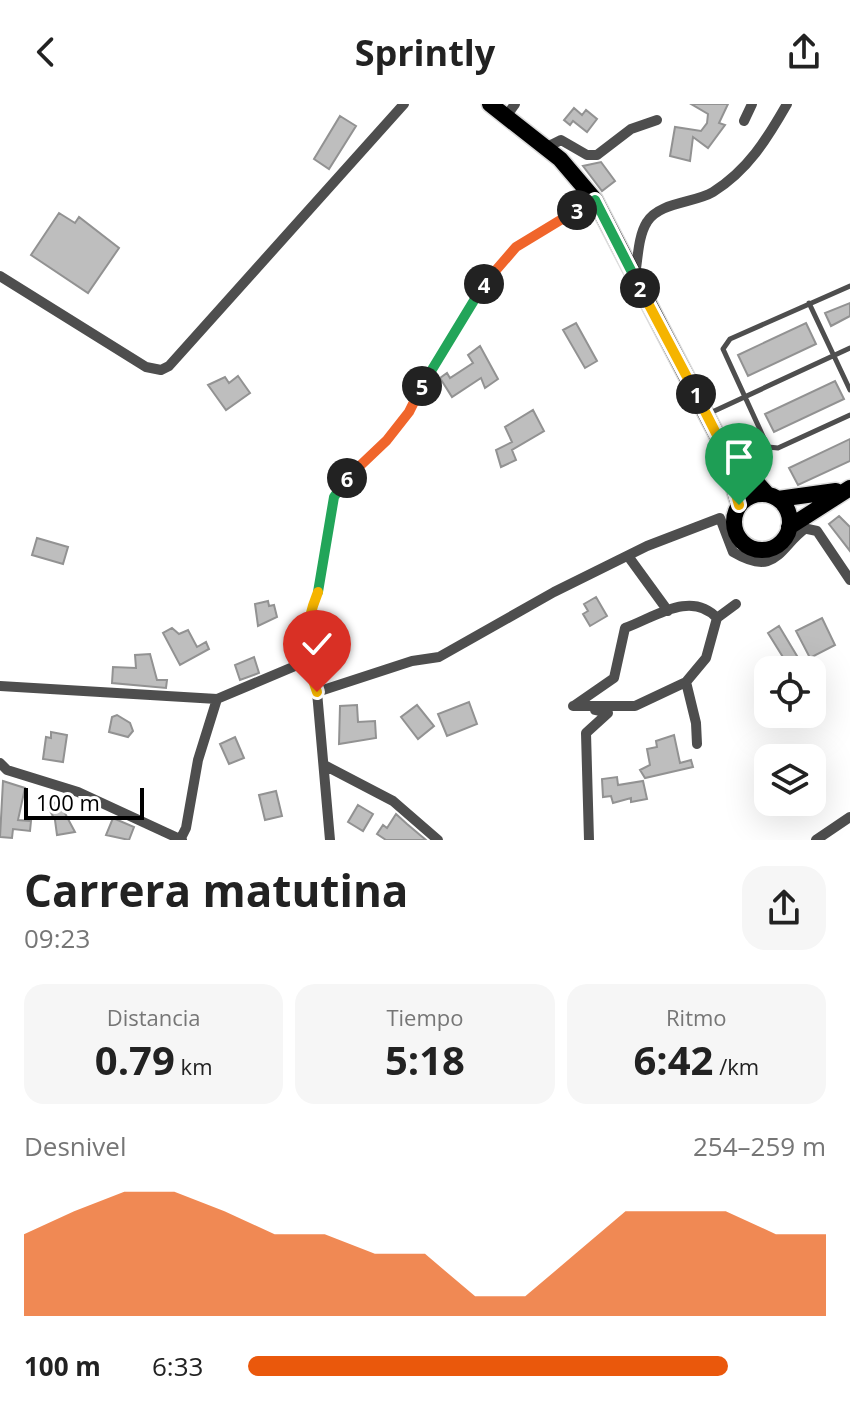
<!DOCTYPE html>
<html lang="es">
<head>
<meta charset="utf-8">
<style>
  body { margin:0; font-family:"Open Sans",sans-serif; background:#f6f6f6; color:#222; height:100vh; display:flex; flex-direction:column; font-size:30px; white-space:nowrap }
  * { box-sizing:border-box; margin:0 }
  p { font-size:26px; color:#767676 }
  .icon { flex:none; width:44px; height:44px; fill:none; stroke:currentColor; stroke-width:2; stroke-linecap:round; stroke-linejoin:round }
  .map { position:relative; height:736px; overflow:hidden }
  .side { display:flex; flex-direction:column; background:#fff; flex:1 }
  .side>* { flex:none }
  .fabs { position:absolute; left:754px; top:552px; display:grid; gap:16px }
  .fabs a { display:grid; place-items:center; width:72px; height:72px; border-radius:16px; background:#fff; box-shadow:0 8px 32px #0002; font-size:40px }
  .scale { position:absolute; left:24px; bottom:20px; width:120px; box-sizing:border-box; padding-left:8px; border:4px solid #000; border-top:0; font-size:22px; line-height:28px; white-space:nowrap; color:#000; -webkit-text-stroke:6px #fff; paint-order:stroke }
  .pin { position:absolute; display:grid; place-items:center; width:68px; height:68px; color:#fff; margin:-82px -34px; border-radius:50% 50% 50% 0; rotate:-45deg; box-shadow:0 0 8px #0007 }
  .pin .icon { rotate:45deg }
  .km { position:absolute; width:40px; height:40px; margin:-20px; border-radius:50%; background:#222; color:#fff; font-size:22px; line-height:40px; text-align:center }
  .round { display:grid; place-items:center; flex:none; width:84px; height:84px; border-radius:24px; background:#f6f6f6 }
  .headline { display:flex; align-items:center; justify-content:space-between; height:136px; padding:0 24px }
  h1 { font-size:44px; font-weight:700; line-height:60px }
  .metrics { display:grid; grid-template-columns:repeat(3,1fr); gap:12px; height:136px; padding:8px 24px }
  .metrics div { display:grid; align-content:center; border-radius:20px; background:#f6f6f6; text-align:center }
  .metrics b { font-size:40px; font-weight:700 }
  .metrics small { font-size:22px; font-weight:400 }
  .metrics p { font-size:22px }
  .chart { height:224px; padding:16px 24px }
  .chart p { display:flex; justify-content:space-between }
  .chart svg { width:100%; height:144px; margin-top:8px; fill:#ea580c; opacity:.7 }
  ul { padding:0 24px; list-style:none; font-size:26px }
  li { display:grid; grid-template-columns:128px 96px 1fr; align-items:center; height:60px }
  li i { height:20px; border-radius:10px; background:#ea580c }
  header { display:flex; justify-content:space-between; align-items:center; height:104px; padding:0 24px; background:#fff; font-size:36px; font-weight:700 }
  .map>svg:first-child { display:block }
</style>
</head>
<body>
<header><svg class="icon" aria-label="back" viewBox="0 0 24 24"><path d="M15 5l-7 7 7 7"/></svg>Sprintly<svg class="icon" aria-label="share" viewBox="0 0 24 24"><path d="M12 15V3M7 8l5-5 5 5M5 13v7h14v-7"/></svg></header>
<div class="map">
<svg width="850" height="736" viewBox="0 0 850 736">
  <rect width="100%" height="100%" fill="#fff"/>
  <path fill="#bebebe" stroke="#929292" stroke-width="2" d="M691 0H728L719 19 725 21 708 44 693 33 690 57 670 52 675 23 701 27 707 19 708 10Z
    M574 4 582 11 586 6 597 15 587 28 573 17 570 21 564 16Z
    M340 12 356 22 329 65 314 55Z
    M601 58 615 77 602 87 583 62Z
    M59 109 75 119 79 113 119 144 88 189 31 151Z
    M850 199V212L831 222 825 209Z
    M576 219 597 257 585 264 563 226Z
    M806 219 816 240 748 272 738 251Z
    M480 242 498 275 485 284 481 274 452 293 440 274 447 269 450 274 473 259 468 251Z
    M238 272 250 289 226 306 208 281 225 273 229 279Z
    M835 277 844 295 774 328 765 310Z
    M533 306 544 327 512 346 516 356 501 363 496 346 512 338 505 323Z
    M850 335V357L798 381 789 364Z
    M839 412 850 423V447L829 420Z
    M37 434 68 443 63 460 32 451Z
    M596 493 607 512 590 522 583 510 588 507 584 500Z
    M268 497 269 502 274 501 277 513 258 522 255 500Z
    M822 514 835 541 810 554 796 527Z
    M779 522 803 562 796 566H791L768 529Z
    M172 524 179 530 188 526 197 543 206 538 209 545 180 561 163 529Z
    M150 550 157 576H167L166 584 112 579 113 563 136 564 135 551Z
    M254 553 259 569 240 576 235 561Z
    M469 598 477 620 447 632 438 610Z
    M357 601 358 618 375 617 376 634 339 640 340 602Z
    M417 601 434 622 418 635 401 613Z
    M117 611 130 619 133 627 128 633 109 628 112 613Z
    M51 628 67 631 63 658 43 655 46 633 51 634Z
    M674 631 680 659 691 656 693 663 645 674 640 666 650 661 647 645 657 643 656 637Z
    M235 633 244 654 229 660 220 640Z
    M617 673 618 681 643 677 647 695 631 698V694L613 699 611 692 603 693 602 675Z
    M3 677 25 684 18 716 31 717 30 727 13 725 12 734 0 733Z
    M276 687 282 712 265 716 259 691Z
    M56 698 60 700 75 728 57 731 55 716 48 703Z
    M358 701 373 710 363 727 348 718Z
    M396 710 407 720 426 736H386L377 730 383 721 387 724Z
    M113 714 134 723 129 736 106 731Z"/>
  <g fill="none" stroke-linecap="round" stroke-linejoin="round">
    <g stroke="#dbdbdb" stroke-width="19">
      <path id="primary" d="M490 0 560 55 595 96 721 339 739 401
        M730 349 767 390
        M734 418a28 28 0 1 1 56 0a28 28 0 1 1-56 0Z
        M778 395 836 387
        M789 423 850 384"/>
    </g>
    <path stroke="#4e4e4e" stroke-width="5" d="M850 182 730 235 723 245 768 343 778 344 850 311
      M809 199 850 286
      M710 309 850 244"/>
    <path stroke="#4e4e4e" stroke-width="10" d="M507 11 515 0
      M744 17 752 0
      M547 43 561 36 587 51H597L631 25 657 16
      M635 171C638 155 638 132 647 118 659 98 695 99 713 88 748 66 767 35 787 0
      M0 172 146 263 161 266 169 262 404 0
      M803 424 817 427 850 476
      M628 452 668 507
      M686 578 696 619 697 640
      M0 582 217 595 307 557
      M317 588 412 557 439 553 554 488 647 442 720 414 733 448C777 474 779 443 806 424
      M575 601 614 574 625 524C655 513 691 486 717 514
      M573 602H635L686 578 706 554 717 514 736 500
      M0 659 7 666 78 688 182 736
      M326 662 393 697 438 736
      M180 736 186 724 198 656 217 595
      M330 736 317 588 304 541 305 526 318 488 334 393 409 308 430 264 480 185 516 143 595 96
      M589 736 586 629 608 609 595 606
      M816 736 850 713"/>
    <use href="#primary" stroke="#000" stroke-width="16"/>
  </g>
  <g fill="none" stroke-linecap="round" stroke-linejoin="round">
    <g stroke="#fff" stroke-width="16">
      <path id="split-1" d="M696 290 721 339 739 401"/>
    </g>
    <g stroke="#fff" stroke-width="16">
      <path id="split-2" d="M640 184 696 290"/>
    </g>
    <g stroke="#fff" stroke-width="16">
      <path id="split-3" d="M577 106 595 96 640 184"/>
    </g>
    <g stroke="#fff" stroke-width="16">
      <path id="split-4" d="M484 180 516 143 577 106"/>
    </g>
    <g stroke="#fff" stroke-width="16">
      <path id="split-5" d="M422 282 484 180"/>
    </g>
    <g stroke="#fff" stroke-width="16">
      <path id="split-6" d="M347 374 387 336 409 308 422 282"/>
    </g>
    <g stroke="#fff" stroke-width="16">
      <path id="split-7" d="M318 488 334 393 347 374"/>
    </g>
    <g stroke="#fff" stroke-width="16">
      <path id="split-8" d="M317 588C303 551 303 525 318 488"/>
    </g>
    <use href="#split-1" stroke="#f5b400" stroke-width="10"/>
    <use href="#split-2" stroke="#f5b400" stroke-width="10"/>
    <use href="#split-3" stroke="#22a559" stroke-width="10"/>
    <use href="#split-4" stroke="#f0652b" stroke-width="10"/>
    <use href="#split-5" stroke="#22a559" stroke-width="10"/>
    <use href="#split-6" stroke="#f0652b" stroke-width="10"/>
    <use href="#split-7" stroke="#22a559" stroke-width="10"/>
    <use href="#split-8" stroke="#f5b400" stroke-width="10"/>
  </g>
</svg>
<div class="fabs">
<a><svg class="icon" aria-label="locate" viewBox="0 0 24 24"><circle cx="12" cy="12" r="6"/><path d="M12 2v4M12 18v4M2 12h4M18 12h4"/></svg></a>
<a><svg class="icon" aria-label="layers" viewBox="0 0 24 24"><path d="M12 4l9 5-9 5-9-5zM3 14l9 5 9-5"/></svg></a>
</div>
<div class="scale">100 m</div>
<div class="pin" style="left:739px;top:401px;background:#1e9e55"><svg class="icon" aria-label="arrive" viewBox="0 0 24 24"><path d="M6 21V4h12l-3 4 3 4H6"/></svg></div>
<div class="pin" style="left:317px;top:588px;background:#d93025"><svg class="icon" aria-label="check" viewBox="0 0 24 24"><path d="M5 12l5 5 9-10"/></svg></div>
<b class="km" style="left:696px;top:290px">1</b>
<b class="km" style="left:640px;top:184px">2</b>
<b class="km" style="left:577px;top:106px">3</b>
<b class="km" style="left:484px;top:180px">4</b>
<b class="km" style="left:422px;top:282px">5</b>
<b class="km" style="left:347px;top:374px">6</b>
</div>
<section class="side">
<div class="headline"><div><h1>Carrera matutina</h1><p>09:23</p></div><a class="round"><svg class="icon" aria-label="share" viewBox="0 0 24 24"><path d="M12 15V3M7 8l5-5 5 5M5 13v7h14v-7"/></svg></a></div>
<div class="metrics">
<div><p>Distancia</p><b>0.79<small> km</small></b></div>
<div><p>Tiempo</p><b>5:18</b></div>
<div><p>Ritmo</p><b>6:42<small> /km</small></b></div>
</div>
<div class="chart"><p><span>Desnivel</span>254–259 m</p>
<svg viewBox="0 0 160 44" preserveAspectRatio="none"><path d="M0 44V19L10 12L20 6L30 6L40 12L50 19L60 19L70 25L80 25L90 38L100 38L110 25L120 12L130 12L140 12L150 19L160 19V44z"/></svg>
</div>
<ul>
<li><b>100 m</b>6:33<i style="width:83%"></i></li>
</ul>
</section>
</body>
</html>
